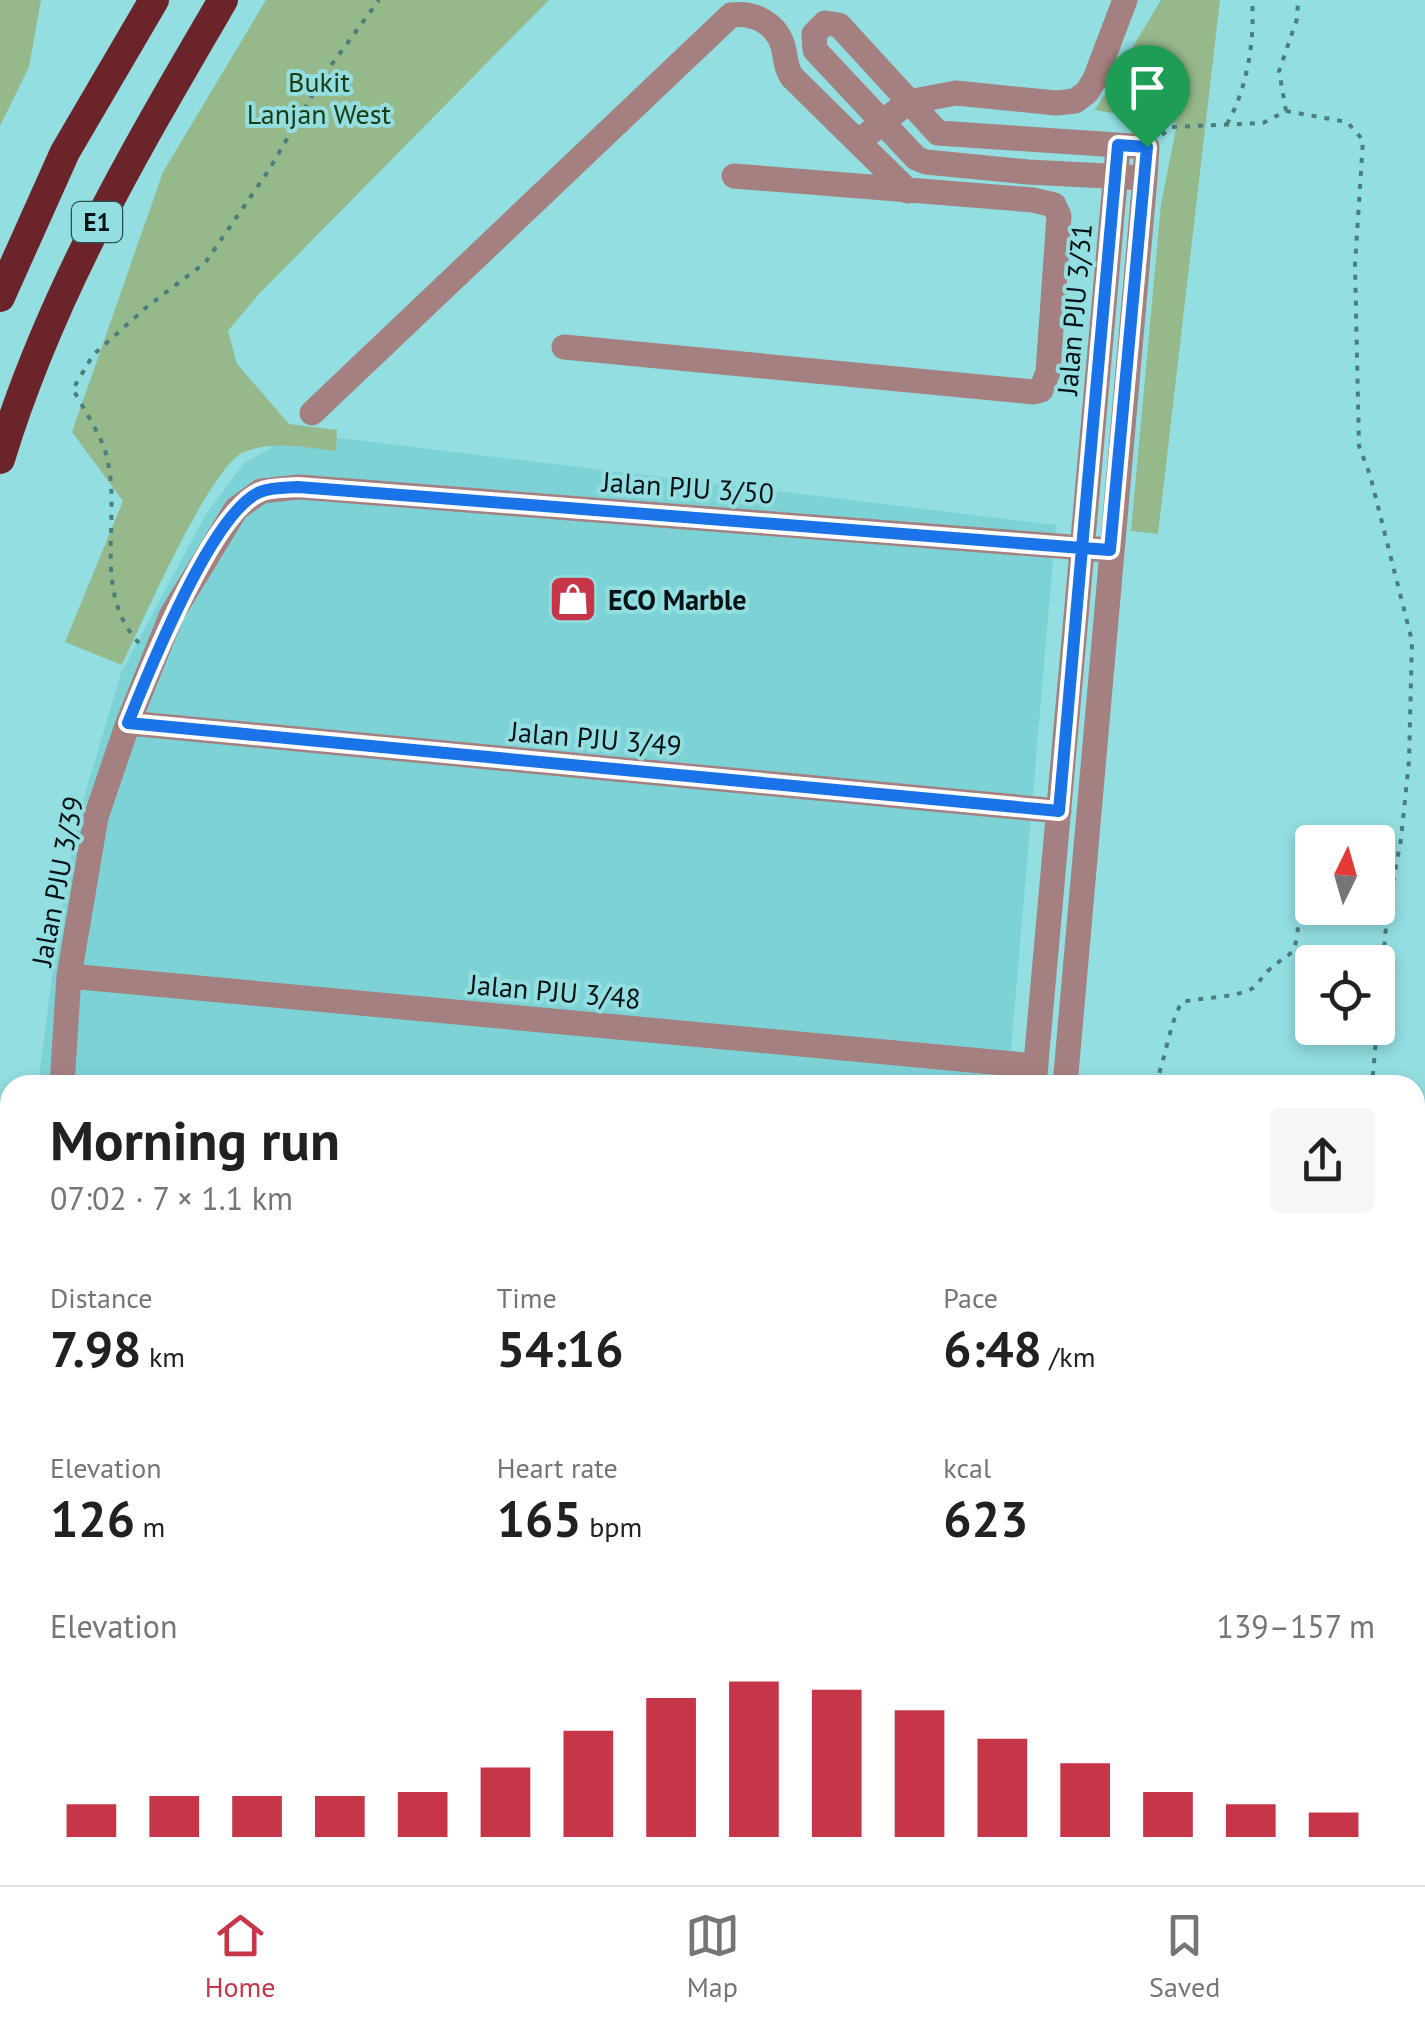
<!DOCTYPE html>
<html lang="en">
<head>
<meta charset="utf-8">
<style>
  body { margin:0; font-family:"PT Sans",sans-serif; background:#f6f6f6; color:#202124; height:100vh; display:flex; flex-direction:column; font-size:38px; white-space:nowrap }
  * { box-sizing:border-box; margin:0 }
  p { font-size:32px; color:#757577 }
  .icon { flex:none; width:55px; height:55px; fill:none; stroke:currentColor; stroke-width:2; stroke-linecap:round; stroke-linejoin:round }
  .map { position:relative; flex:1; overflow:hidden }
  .details { position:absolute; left:0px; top:1075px; width:1425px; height:810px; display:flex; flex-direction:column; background:#fff; border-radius:30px 30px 0 0; box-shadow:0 5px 15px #0003 }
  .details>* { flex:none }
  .needle { width:65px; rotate:5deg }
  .tools { position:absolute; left:1295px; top:825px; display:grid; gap:20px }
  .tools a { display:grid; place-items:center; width:100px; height:100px; border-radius:10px; background:#fff; box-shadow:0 5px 15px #0003; font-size:50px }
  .pin { position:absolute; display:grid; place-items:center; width:85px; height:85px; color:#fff; margin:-102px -42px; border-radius:50% 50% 50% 0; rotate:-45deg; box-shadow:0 0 10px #0007 }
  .pin .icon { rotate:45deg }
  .round { display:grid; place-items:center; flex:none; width:105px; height:105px; border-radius:10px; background:#f6f6f6 }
  .head { display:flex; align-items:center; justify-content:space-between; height:170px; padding:0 50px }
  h1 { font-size:55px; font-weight:700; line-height:75px }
  .figures { display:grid; grid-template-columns:repeat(3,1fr); gap:15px; height:170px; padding:10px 50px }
  .figures div { display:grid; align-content:center }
  .figures b { font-size:50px; font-weight:700 }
  .figures small { font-size:28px; font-weight:400 }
  .figures p { font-size:28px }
  .chart { height:280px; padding:20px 50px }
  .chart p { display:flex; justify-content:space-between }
  .chart svg { width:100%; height:180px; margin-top:10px; stroke:#c73648; stroke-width:6 }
  .menu { display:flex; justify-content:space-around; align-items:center; height:140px; border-top:2px solid #e0e0e0; background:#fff; font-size:28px; color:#757577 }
  .menu a { display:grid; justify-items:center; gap:5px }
  .menu .selected { color:#c73648 }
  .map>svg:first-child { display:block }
</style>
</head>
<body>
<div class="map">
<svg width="1425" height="1885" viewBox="0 0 1425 1885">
  <rect width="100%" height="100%" fill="#93dee1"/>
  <path fill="#7dd2d6" d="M298 433 1056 525 1008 1085H38L58 932 77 821 121 673 206 514 244 463Z
    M87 1875H939V1885H89Z"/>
  <path fill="#96b98c" d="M0 0H41L29 67 0 126Z
    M266 0H549L258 295 228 331 237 364 289 424 337 430 336 451C306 448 274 440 244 452 210 466 141 625 122 665L65 642 123 501 72 432 163 172Z
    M1161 0H1220L1158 534 1131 531 1161 204 1177 124 1095 110Z"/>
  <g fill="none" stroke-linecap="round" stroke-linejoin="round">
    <path stroke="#4c7c7e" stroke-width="4" stroke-dasharray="5 8" stroke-linecap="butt" d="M1286 111 1347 122 1363 140 1355 265 1359 446 1370 475 1412 641 1409 761 1401 839 1387 915 1372 1085
      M1286 111 1279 71 1297 19 1298 0
      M1227 124C1247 89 1255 41 1252 0
      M1162 135 1171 127 1263 123 1286 111
      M139 643C91 591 122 520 107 458 103 437 83 409 73 389L93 355 149 305 205 263 269 170 324 75 379 0
      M1155 1085C1165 1061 1170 1021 1182 1002 1203 997 1236 998 1253 988 1260 983 1262 975 1269 970 1290 951 1295 959 1298 927L1306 920 1323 922"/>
    <path stroke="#a58080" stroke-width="25" d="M908 191 858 142 908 102 956 93 1056 103 1075 101 1087 92 1095 79 1125 0
      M564 347 1034 392 1041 390 1048 372 1059 216 1054 205 1033 200 734 176
      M312 413 731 15C754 12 776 23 783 46 786 57 785 67 792 77L858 142
      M128 723 1059 811
      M69 976 1036 1066
      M62 1085 69 976 96 817 128 723 172 614 236 509 261 491 299 487 1110 550
      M1034 1085 1117 160
      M1065 1085 1145 178 1147 147 938 133 839 25 825 23 814 34 815 50 916 158 926 162 1028 172 1145 178
      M1415 1771 1425 1772
      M103 1875 225 1885
      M343 1885 344 1875
      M572 1885 573 1875
      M689 1885 690 1875
      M796 1885 797 1875
      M874 1885V1875
      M954 1885 955 1875"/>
    <path stroke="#6b252a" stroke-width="30" d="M0 297 65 152 154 0
      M0 459C51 292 136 149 223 0
      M1415 1454 1425 1455
      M1415 1497 1425 1498
      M936 1885V1875
      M976 1885 978 1875"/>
  </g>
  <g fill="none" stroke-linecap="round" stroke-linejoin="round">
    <g stroke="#fff" stroke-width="20">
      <path id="route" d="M1147 147 1118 145 1082 548 298 487C287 488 271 487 260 492 212 512 148 673 128 723L1059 811 1082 548 1110 550 1147 147"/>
    </g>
    <use href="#route" stroke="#1a73e8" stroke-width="12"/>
  </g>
  <defs>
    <g id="shop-square" transform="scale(2.5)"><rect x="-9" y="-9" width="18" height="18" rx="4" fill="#c73648" stroke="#93dee1"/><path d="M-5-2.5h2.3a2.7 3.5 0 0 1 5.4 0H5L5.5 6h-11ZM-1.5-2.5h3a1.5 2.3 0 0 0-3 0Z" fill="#fff"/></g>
  </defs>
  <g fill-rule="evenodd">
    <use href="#shop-square" x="573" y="599"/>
  </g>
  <g text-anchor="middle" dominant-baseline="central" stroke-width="8" stroke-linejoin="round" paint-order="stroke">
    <rect fill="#93dee1" stroke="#2c5052" stroke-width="2.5" x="72" y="202" width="50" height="40" rx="8"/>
    <g font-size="25" font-weight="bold" fill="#001314">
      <text x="97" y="222">E1</text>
    </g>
    <g font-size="28" fill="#1b3b10" stroke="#93dee1">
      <text x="319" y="81">Bukit<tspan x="319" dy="32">Lanjan West</tspan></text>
    </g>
    <g font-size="28" fill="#001314" stroke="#93dee1">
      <text transform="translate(1074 309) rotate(-85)">Jalan PJU 3/31</text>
      <text transform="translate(688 487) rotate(4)">Jalan PJU 3/50</text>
      <text transform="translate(596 738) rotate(5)">Jalan PJU 3/49</text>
      <text transform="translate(57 881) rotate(-79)">Jalan PJU 3/39</text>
      <text transform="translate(555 991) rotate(5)">Jalan PJU 3/48</text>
    </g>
    <g font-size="28" font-weight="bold" fill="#001314" stroke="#93dee1" text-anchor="start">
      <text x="608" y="599">ECO Marble</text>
    </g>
  </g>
</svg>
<div class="tools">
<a><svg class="needle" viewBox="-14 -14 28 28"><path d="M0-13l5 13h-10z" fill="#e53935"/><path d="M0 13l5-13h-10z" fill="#757577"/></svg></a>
<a><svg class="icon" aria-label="locate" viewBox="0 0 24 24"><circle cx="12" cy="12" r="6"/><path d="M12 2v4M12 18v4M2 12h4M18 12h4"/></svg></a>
</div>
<div class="pin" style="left:1147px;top:147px;background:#1e9e55"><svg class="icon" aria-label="arrive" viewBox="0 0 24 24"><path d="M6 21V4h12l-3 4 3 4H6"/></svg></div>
<section class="details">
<div class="head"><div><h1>Morning run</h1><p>07:02 · 7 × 1.1 km</p></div><a class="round"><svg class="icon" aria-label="share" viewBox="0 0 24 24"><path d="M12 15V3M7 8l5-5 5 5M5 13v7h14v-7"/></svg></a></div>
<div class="figures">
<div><p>Distance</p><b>7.98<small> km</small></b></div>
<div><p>Time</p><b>54:16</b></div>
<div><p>Pace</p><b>6:48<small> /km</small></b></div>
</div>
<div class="figures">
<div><p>Elevation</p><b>126<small> m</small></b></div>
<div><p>Heart rate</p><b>165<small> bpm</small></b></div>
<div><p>kcal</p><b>623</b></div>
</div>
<div class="chart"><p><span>Elevation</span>139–157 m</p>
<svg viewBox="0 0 160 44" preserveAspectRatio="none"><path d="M5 44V36M15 44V34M25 44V34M35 44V34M45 44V33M55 44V27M65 44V18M75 44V10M85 44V6M95 44V8M105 44V13M115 44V20M125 44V26M135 44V33M145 44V36M155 44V38"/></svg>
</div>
</section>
</div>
<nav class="menu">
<a class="selected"><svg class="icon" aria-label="home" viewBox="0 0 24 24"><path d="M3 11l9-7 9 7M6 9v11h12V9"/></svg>Home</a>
<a><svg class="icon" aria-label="map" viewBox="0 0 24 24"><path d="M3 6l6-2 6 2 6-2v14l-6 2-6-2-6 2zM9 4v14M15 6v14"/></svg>Map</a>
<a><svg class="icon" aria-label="saved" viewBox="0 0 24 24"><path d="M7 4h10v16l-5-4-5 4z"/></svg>Saved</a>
</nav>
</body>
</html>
